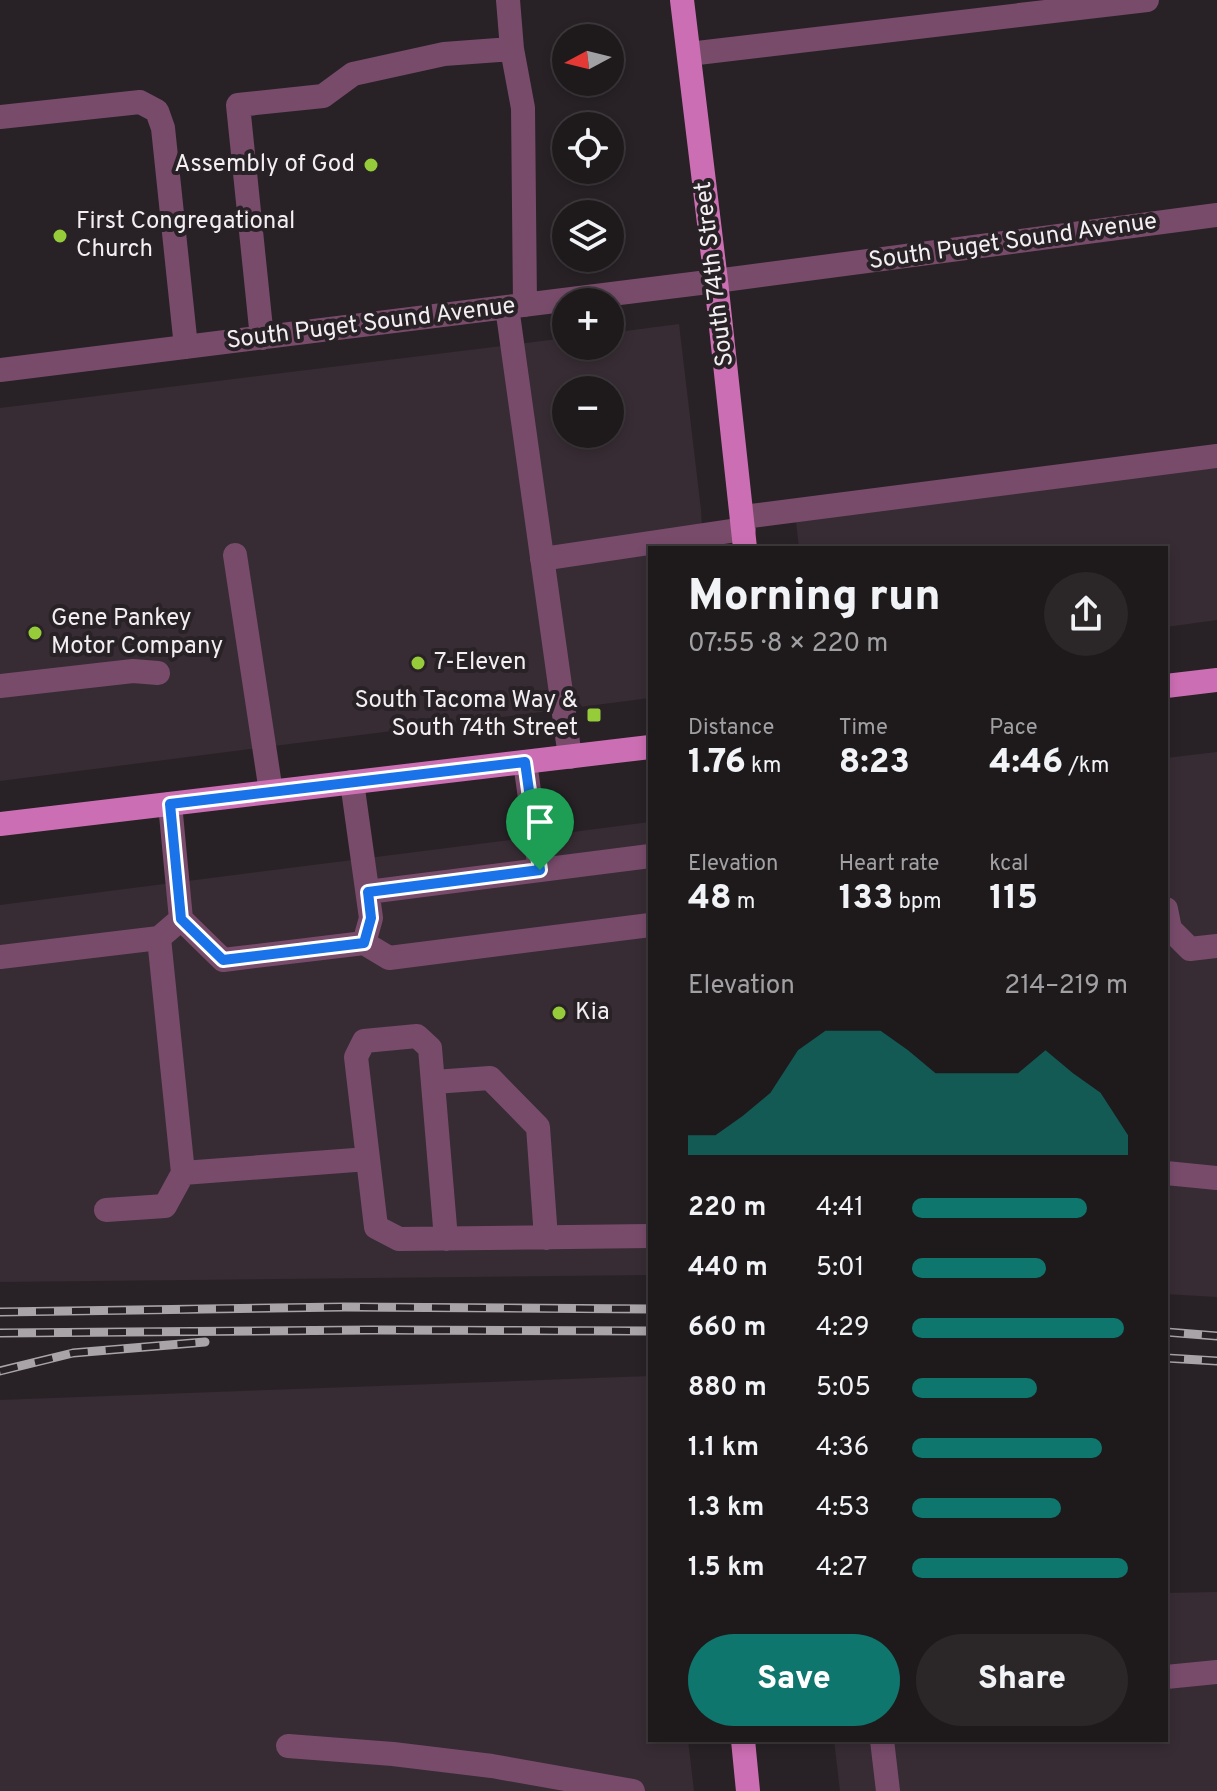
<!DOCTYPE html>
<html lang="en">
<head>
<meta charset="utf-8">
<style>
  body { margin:0; font-family:Overpass,sans-serif; background:#2b2729; color:#f1f3f6; height:100vh; display:flex; flex-direction:column; font-size:30px; white-space:nowrap }
  * { box-sizing:border-box; margin:0 }
  p { font-size:26px; color:#a1a1a3 }
  .icon { flex:none; width:44px; height:44px; fill:none; stroke:currentColor; stroke-width:2; stroke-linecap:round; stroke-linejoin:round }
  .map { position:relative; flex:1; overflow:hidden }
  .sheet { position:absolute; left:648px; top:546px; width:520px; height:1196px; display:flex; flex-direction:column; background:#1e1a1c; border-radius:0px; box-shadow:0 4px 12px #0003,0 0 0 2px #3c383b }
  .sheet>* { flex:none }
  .needle { width:52px; rotate:263deg }
  .tools { position:absolute; left:552px; top:24px; display:grid; gap:16px }
  .tools a { display:grid; place-items:center; width:72px; height:72px; border-radius:50%; background:#1e1a1c; box-shadow:0 4px 12px #0003,0 0 0 2px #3c383b; font-size:40px }
  .pin { position:absolute; display:grid; place-items:center; width:68px; height:68px; color:#fff; margin:-82px -34px; border-radius:50% 50% 50% 0; rotate:-45deg; box-shadow:0 0 8px #0007 }
  .pin .icon { rotate:45deg }
  .round { display:grid; place-items:center; flex:none; width:84px; height:84px; border-radius:42px; background:#2b2729 }
  .headline { display:flex; align-items:center; justify-content:space-between; height:136px; padding:0 40px }
  h1 { font-size:44px; font-weight:800; line-height:60px }
  .stats { display:grid; grid-template-columns:repeat(3,1fr); gap:12px; height:136px; padding:8px 40px }
  .stats div { display:grid; align-content:center }
  .stats b { font-size:34px; font-weight:800 }
  .stats small { font-size:22px; font-weight:400 }
  .stats p { font-size:22px }
  .chart { height:224px; padding:16px 40px }
  .chart p { display:flex; justify-content:space-between }
  .chart svg { width:100%; height:144px; margin-top:8px; fill:#0f766e; opacity:.7 }
  .cta { display:flex; gap:16px; margin-top:auto; padding:16px 40px }
  .cta a { flex:1; height:92px; border-radius:48px; background:#0f766e; color:#fff; font-size:32px; font-weight:800; line-height:92px; text-align:center }
  .cta a+a { background:#2b2729; color:#f1f3f6 }
  ul { padding:0 40px; list-style:none; font-size:26px }
  li { display:grid; grid-template-columns:128px 96px 1fr; align-items:center; height:60px }
  li i { height:20px; border-radius:10px; background:#0f766e }
  .map>svg:first-child { display:block }
</style>
</head>
<body>
<div class="map">
<svg width="1217" height="1791" viewBox="0 0 1217 1791">
  <rect width="100%" height="100%" fill="#282226"/>
  <path fill="#372c33" fill-rule="evenodd" d="M679 324 701 510 703 548H650V698L0 781V408L566 338V346H610V333ZM566 390H610V434H566Z
    M1217 462V620L1166 627V548H799L795 512Z
    M1217 752V1297L1166 1294V758Z
    M650 822V1275L0 1282V905Z
    M650 1376V1740H688L694 1791H0V1400Z
    M1217 1592V1791H840L834 1740H1166V1593Z"/>
  <g fill="none" stroke-linecap="round" stroke-linejoin="round">
    <path stroke="#784b6b" stroke-width="24" d="M508 0 512 49 523 108 525 305
      M689 54 1147 0
      M0 117 140 102 157 111 163 128 186 347
      M507 307 570 757
      M262 338 238 105 323 96 353 74 444 54 512 49
      M0 370 716 281 1217 215
      M743 517 1217 456
      M235 555 271 792
      M542 559 744 529
      M0 686 133 671 158 673
      M525 762 540 870
      M352 782 371 918 364 943
      M170 804 181 919 223 960 364 943 389 958 650 925
      M368 892 650 856
      M1166 909 1170 929 1190 949 1217 946
      M0 957 159 938
      M434 1082 490 1078 538 1127 546 1238
      M183 1173 368 1159
      M1166 1173 1217 1178
      M106 1210 165 1206 183 1173 159 938 181 919
      M446 1239 430 1048 417 1036 364 1041 356 1057 376 1227 399 1239 650 1236
      M1166 1677 1217 1672
      M882 1740 888 1791
      M288 1746 393 1754 492 1766 633 1791"/>
    <path stroke="#cc6eb3" stroke-width="24" d="M682 0 716 281 745 548
      M1166 686 1217 680
      M0 824 650 747
      M743 1740 748 1791"/>
    <g stroke="#a8a4a7" stroke-width="9">
      <path id="rail" d="M0 1312 344 1307 650 1309
        M1166 1332 1217 1336
        M0 1333 373 1330 650 1331
        M1166 1358 1217 1361
        M0 1371 73 1353 205 1342"/>
    </g>
    <use href="#rail" stroke="#282226" stroke-width="6" stroke-dasharray="18" stroke-linecap="butt"/>
  </g>
  <g fill="none" stroke-linecap="round" stroke-linejoin="round">
    <g stroke="#fff" stroke-width="16">
      <path id="route" d="M525 762 540 870 368 892 371 918 364 943 223 960 181 919 170 804Z"/>
    </g>
    <use href="#route" stroke="#1a73e8" stroke-width="10"/>
  </g>
  <g fill="#96cc3a" stroke="#282226" stroke-width="3">
    <circle cx="371" cy="165" r="8"/>
    <circle cx="60" cy="236" r="8"/>
    <circle cx="35" cy="633" r="8"/>
    <circle cx="418" cy="663" r="8"/>
    <rect x="586" y="707" width="16" height="16" rx="4"/>
    <circle cx="559" cy="1013" r="8"/>
  </g>
  <g text-anchor="middle" dominant-baseline="central" stroke-width="8" stroke-linejoin="round" paint-order="stroke">
    <g font-size="24" fill="#f2eef1" stroke="#282226" text-anchor="start">
      <text x="355" y="165" text-anchor="end">Assembly of God</text>
      <text x="76" y="222">First Congregational<tspan x="76" dy="28">Church</tspan></text>
      <text x="51" y="619">Gene Pankey<tspan x="51" dy="28">Motor Company</tspan></text>
      <text x="434" y="663">7-Eleven</text>
      <text x="578" y="701" text-anchor="end">South Tacoma Way &amp;<tspan x="578" dy="28">South 74th Street</tspan></text>
      <text x="575" y="1013">Kia</text>
    </g>
    <g font-size="24" fill="#f2eef1" stroke="#282226">
      <text transform="translate(1013 242) rotate(-8)">South Puget Sound Avenue</text>
      <text transform="translate(715 274) rotate(-97)">South 74th Street</text>
      <text transform="translate(371 324) rotate(-7)">South Puget Sound Avenue</text>
    </g>
  </g>
</svg>
<div class="tools">
<a><svg class="needle" viewBox="-14 -14 28 28"><path d="M0-13l5 13h-10z" fill="#e53935"/><path d="M0 13l5-13h-10z" fill="#a1a1a3"/></svg></a>
<a><svg class="icon" aria-label="locate" viewBox="0 0 24 24"><circle cx="12" cy="12" r="6"/><path d="M12 2v4M12 18v4M2 12h4M18 12h4"/></svg></a>
<a><svg class="icon" aria-label="layers" viewBox="0 0 24 24"><path d="M12 4l9 5-9 5-9-5zM3 14l9 5 9-5"/></svg></a>
<a>+</a>
<a>−</a>
</div>
<div class="pin" style="left:540px;top:870px;background:#1e9e55"><svg class="icon" aria-label="arrive" viewBox="0 0 24 24"><path d="M6 21V4h12l-3 4 3 4H6"/></svg></div>
<section class="sheet">
<div class="headline"><div><h1>Morning run</h1><p>07:55 · 8 × 220 m</p></div><a class="round"><svg class="icon" aria-label="share" viewBox="0 0 24 24"><path d="M12 15V3M7 8l5-5 5 5M5 13v7h14v-7"/></svg></a></div>
<div class="stats">
<div><p>Distance</p><b>1.76<small> km</small></b></div>
<div><p>Time</p><b>8:23</b></div>
<div><p>Pace</p><b>4:46<small> /km</small></b></div>
</div>
<div class="stats">
<div><p>Elevation</p><b>48<small> m</small></b></div>
<div><p>Heart rate</p><b>133<small> bpm</small></b></div>
<div><p>kcal</p><b>115</b></div>
</div>
<div class="chart"><p><span>Elevation</span>214–219 m</p>
<svg viewBox="0 0 160 44" preserveAspectRatio="none"><path d="M0 44V38L10 38L20 32L30 25L40 12L50 6L60 6L70 6L80 12L90 19L100 19L110 19L120 19L130 12L140 19L150 25L160 38V44z"/></svg>
</div>
<ul>
<li><b>220 m</b>4:41<i style="width:81%"></i></li>
<li><b>440 m</b>5:01<i style="width:62%"></i></li>
<li><b>660 m</b>4:29<i style="width:98%"></i></li>
<li><b>880 m</b>5:05<i style="width:58%"></i></li>
<li><b>1.1 km</b>4:36<i style="width:88%"></i></li>
<li><b>1.3 km</b>4:53<i style="width:69%"></i></li>
<li><b>1.5 km</b>4:27<i style="width:100%"></i></li>
</ul>
<div class="cta"><a>Save</a><a>Share</a></div>
</section>
</div>
</body>
</html>
